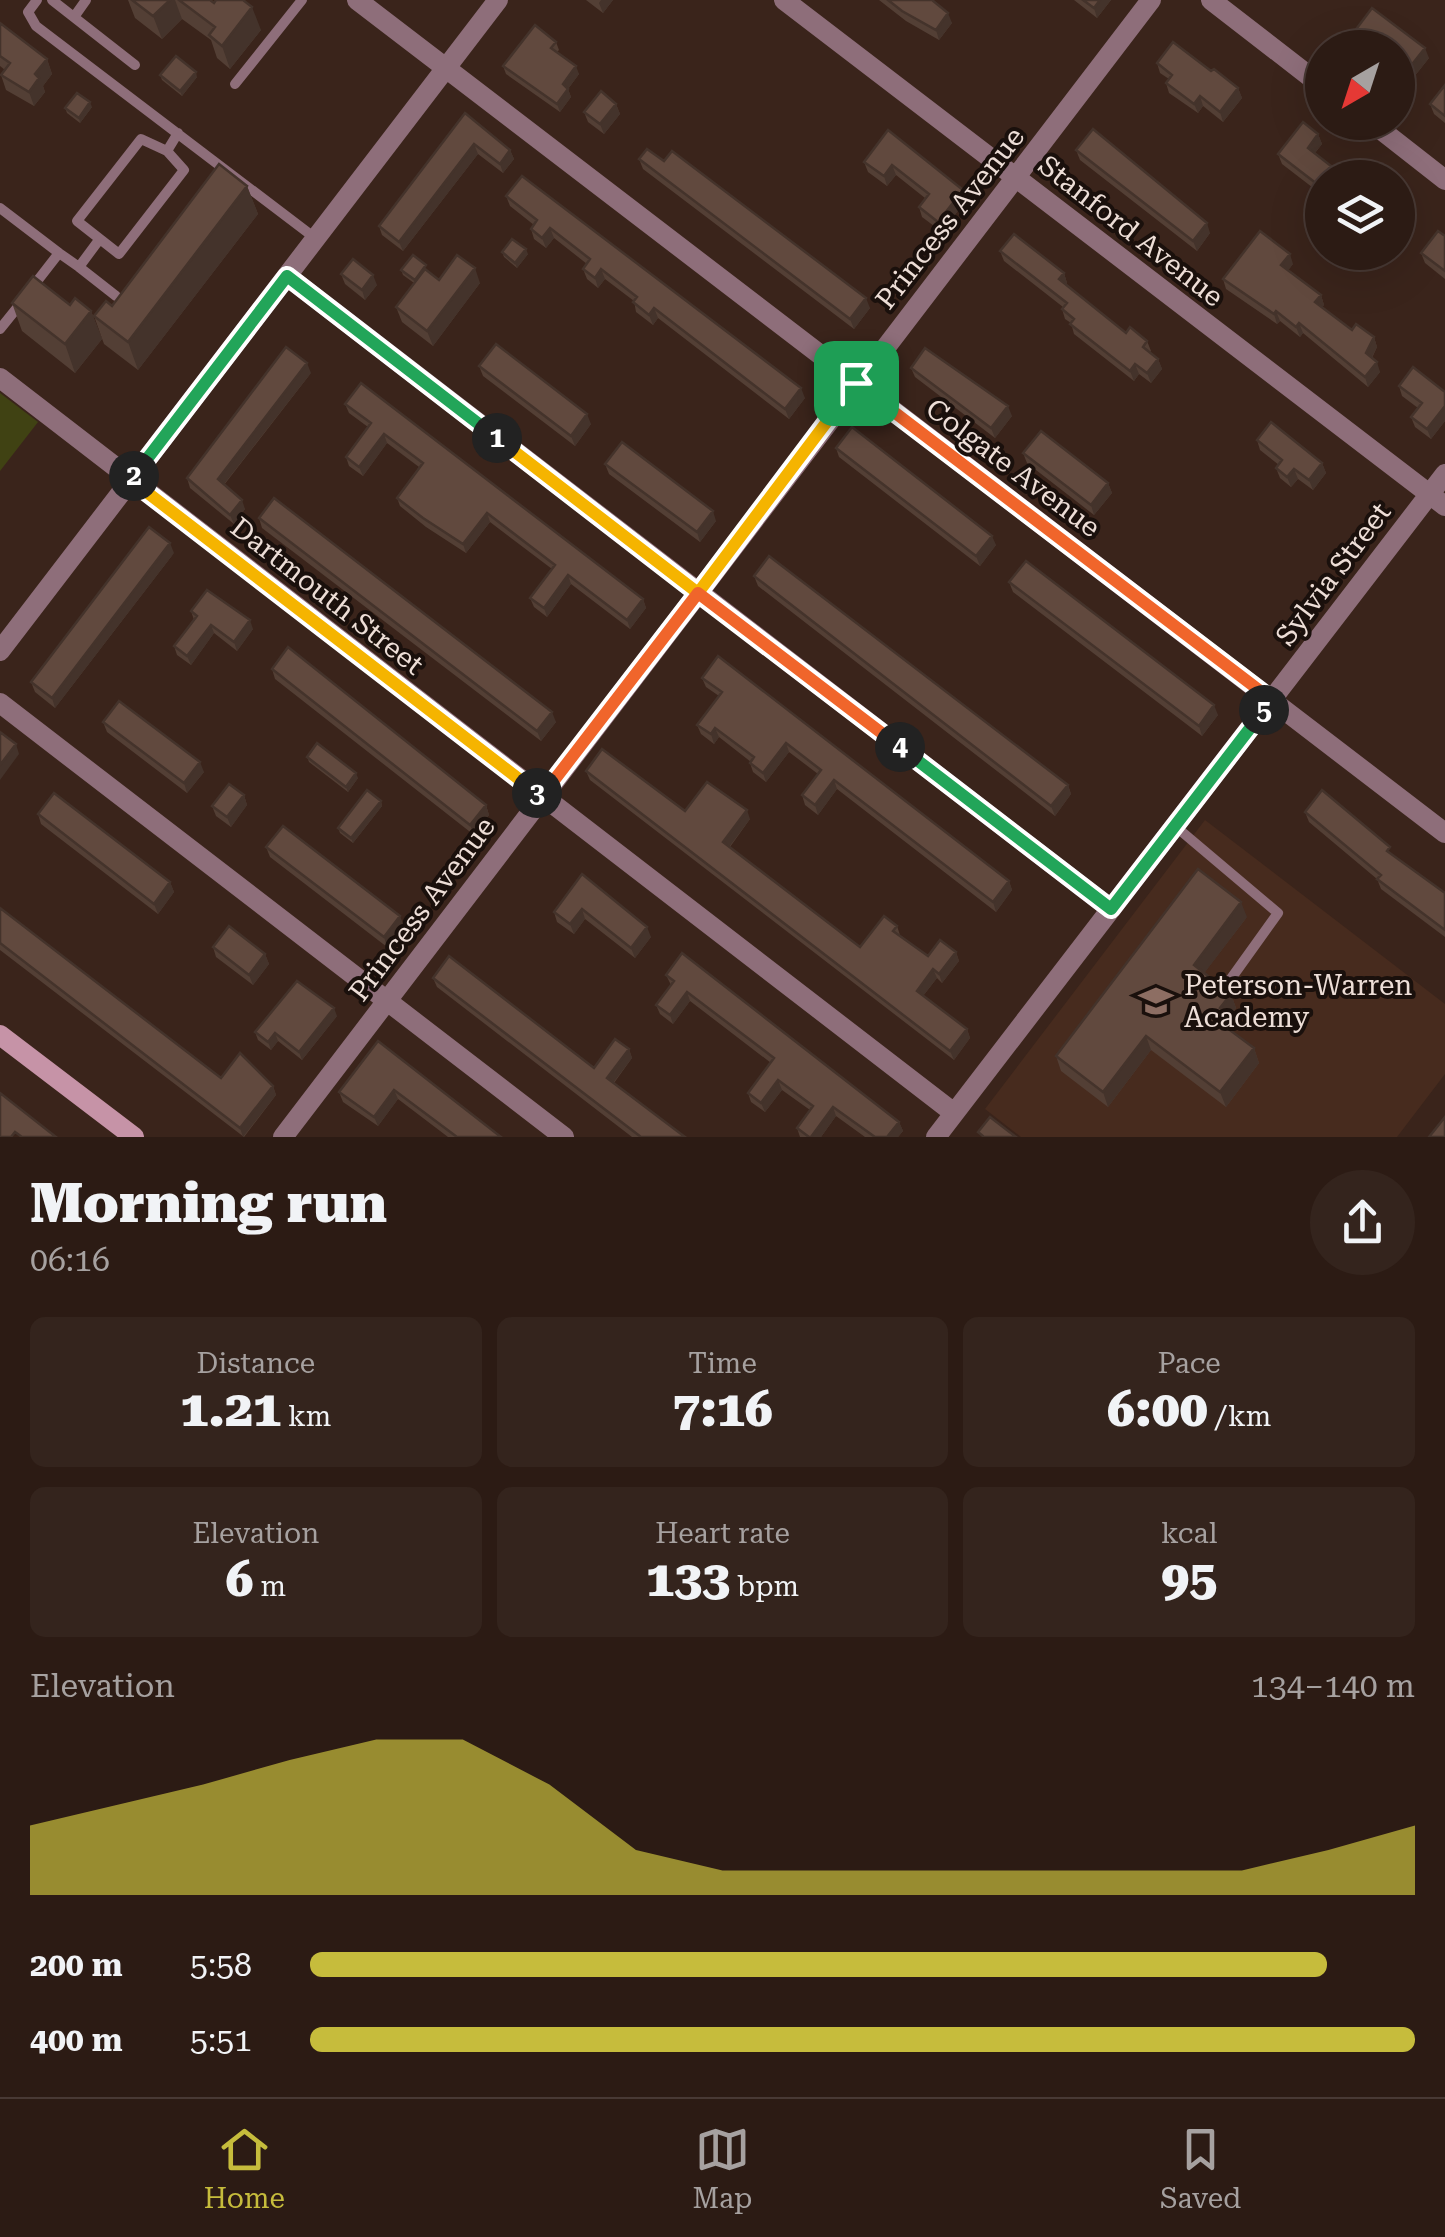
<!DOCTYPE html>
<html lang="en">
<head>
<meta charset="utf-8">
<style>
  body { margin:0; font-family:"Roboto Serif",serif; background:#34241d; color:#f1f3f6; height:100vh; display:flex; flex-direction:column; font-size:38px; white-space:nowrap }
  * { box-sizing:border-box; margin:0 }
  p { font-size:32px; color:#a6a1a0 }
  .icon { flex:none; width:55px; height:55px; fill:none; stroke:currentColor; stroke-width:2; stroke-linecap:round; stroke-linejoin:round }
  .map { position:relative; height:1137px; overflow:hidden }
  .side { display:flex; flex-direction:column; background:#2c1b14; flex:1 }
  .side>* { flex:none }
  .needle { width:65px; rotate:219deg }
  .controls { position:absolute; left:1305px; top:30px; display:grid; gap:20px }
  .controls a { display:grid; place-items:center; width:110px; height:110px; border-radius:50%; background:#2c1b14; box-shadow:0 10px 40px #0002,0 0 0 2px #483934; font-size:50px }
  .pin { position:absolute; display:grid; place-items:center; width:85px; height:85px; color:#fff; margin:-42px; border-radius:20px; box-shadow:0 5px 15px #0006 }
  .km { position:absolute; width:50px; height:50px; margin:-25px; border-radius:50%; background:#222; color:#fff; font-size:28px; line-height:50px; text-align:center }
  .round { display:grid; place-items:center; flex:none; width:105px; height:105px; border-radius:52px; background:#34241d }
  .overview { display:flex; align-items:center; justify-content:space-between; height:170px; padding:0 30px }
  h1 { font-size:55px; font-weight:800; line-height:75px }
  .metrics { display:grid; grid-template-columns:repeat(3,1fr); gap:15px; height:170px; padding:10px 30px }
  .metrics div { display:grid; align-content:center; border-radius:15px; background:#34241d; text-align:center }
  .metrics b { font-size:50px; font-weight:800 }
  .metrics small { font-size:28px; font-weight:400 }
  .metrics p { font-size:28px }
  .chart { height:280px; padding:20px 30px }
  .chart p { display:flex; justify-content:space-between }
  .chart svg { width:100%; height:180px; margin-top:10px; fill:#c6bc3c; opacity:.7 }
  ul { padding:0 30px; list-style:none; font-size:32px }
  li { display:grid; grid-template-columns:160px 120px 1fr; align-items:center; height:75px }
  li i { height:25px; border-radius:12px; background:#c6bc3c }
  .tabs { display:flex; justify-content:space-around; align-items:center; height:140px; border-top:2px solid #483934; background:#2c1b14; font-size:28px; color:#a6a1a0 }
  .tabs a { display:grid; justify-items:center; gap:5px }
  .tabs .current { color:#c6bc3c }
  .map>svg:first-child { display:block }
</style>
</head>
<body>
<div class="map">
<svg width="1445" height="1137" viewBox="0 0 1445 1137">
  <rect width="100%" height="100%" fill="#3a241b"/>
  <path fill="#472b1e" d="M1205 820 1445 1004V1074L1397 1137H1021L985 1109Z"/>
  <path fill="#404213" d="M0 393 38 422 0 471Z"/>
  <g fill="none" stroke-linecap="round" stroke-linejoin="round">
    <path stroke="#8e6e7a" stroke-width="10" d="M37 0 28 12 36 26 315 238
      M52 0 135 65
      M74 17 86 0
      M235 84 302 0
      M167 151 141 139 77 221 119 254 184 170 167 151 178 133
      M0 208 59 253 31 289
      M59 253 79 267 99 240
      M79 267 116 296
      M0 329 21 303
      M1175 826 1278 913 1225 987"/>
    <path stroke="#8e6e7a" stroke-width="20" d="M357 0 1445 833
      M784 0 1445 506
      M1211 0 1322 86
      M1371 122 1445 180
      M287 276 1111 909
      M0 378 954 1113
      M0 651 498 0
      M0 703 564 1137
      M283 1137 1151 0
      M936 1137 1445 474"/>
    <path stroke="#c693a7" stroke-width="20" d="M0 1035 134 1137"/>
  </g>
  <path fill="#533f35" d="M128 0H211L261 30 230 69 217 58 211 40 182 19 162 39 135 18Z
    M586 0H613L603 13Z
    M879 0H932L952 23 939 40 906 21Z
    M1074 0H1111L1097 18Z
    M0 23 47 59 52 74 43 86 45 92 34 106 6 90 1 75 5 70 0 66Z
    M1354 32 1429 58 1410 82 1398 73V48H1365L1357 42Z
    M556 42 559 50 557 52 579 74 568 89 571 97 560 112 506 74 503 66Z
    M1157 63 1211 71 1238 88 1242 98 1223 122 1203 106 1198 113 1169 93 1166 83 1169 79 1160 73Z
    M160 75 197 77 182 96 162 80Z
    M1445 85V123L1434 114 1430 104Z
    M616 104 620 114 604 134 588 122 584 112Z
    M92 107 80 123 67 113 65 108Z
    M465 113 510 150 514 159 503 173 478 154 403 251 382 235 379 226Z
    M888 130 966 200 942 232 922 217 919 207 925 198 896 175 887 186 868 172 864 162Z
    M1318 134 1322 144 1315 153 1331 166 1335 176 1334 178H1322V192L1321 194 1282 164 1278 154Z
    M1076 150 1210 233 1197 251 1080 160Z
    M639 159 870 308 854 329 643 169Z
    M247 186 258 214 138 370 104 344 94 316 112 306Z
    M506 196 805 398 789 419 658 318 653 325 636 312 634 301 605 279 598 288 587 279 583 269 587 264 554 238 546 248 534 239 531 229 534 225 510 206Z
    M1445 236V279L1425 263 1421 253Z
    M1000 251 1064 273 1067 283 1066 285 1126 333 1147 341 1151 351 1150 352 1158 359 1162 369 1151 383 1139 374 1134 381 1074 334 1071 323 1065 319 1062 309 1063 307 1004 261Z
    M502 252 528 254 517 268 504 257Z
    M1293 264 1288 270 1321 295 1324 305 1322 307 1352 330 1374 337 1377 347 1372 358 1380 372 1368 387 1303 333 1300 337 1280 321 1277 324 1226 289 1223 279Z
    M401 270H428L427 271 439 280 480 283 433 346 402 322 396 307 414 283 403 275Z
    M341 274 377 285 365 300 345 284Z
    M12 303 70 305 91 311 102 339 75 373 22 331Z
    M479 366 591 424 575 446 483 376Z
    M911 368 1012 416 995 438 915 377Z
    M311 373 224 485 245 509 234 524 190 488 187 478Z
    M1399 386 1445 392V421L1431 439 1415 427 1411 417 1418 408 1402 396Z
    M345 404 643 599 646 608 630 629 571 584 547 617 534 607 530 598 552 569 490 522 466 553 426 527 400 506 397 498 419 467 387 443 363 476 349 466 346 457 368 427 349 413Z
    M1257 440 1322 463 1326 473 1313 490 1298 479 1291 487 1280 478 1276 468 1279 465 1260 450Z
    M836 448 996 545 980 566 839 457Z
    M1023 453 1108 483 1112 493 1094 515 1027 463Z
    M605 464 716 521 700 542 609 474Z
    M259 518 556 722 541 741 262 528Z
    M174 553 55 708 35 692 31 682Z
    M754 576 1068 785 1071 794 1055 816 758 586Z
    M1009 582 1218 715 1202 736 1013 592Z
    M191 611 253 629 237 651 214 633 191 665 177 655 174 646 194 620Z
    M272 669 486 805 489 815 474 835 275 679Z
    M702 678 1009 881 1012 890 996 912 837 789 818 815 805 805 802 795 818 774 789 752 766 782 753 772 750 763 751 762 719 737 714 744 701 734 697 725 719 696 706 687Z
    M103 722 204 772 187 793 107 732Z
    M307 757 358 778 348 792 309 762Z
    M586 771 685 811 750 819 730 847 860 947 897 926 900 935 928 956 956 952 959 961 942 983 937 978 923 996 967 1029 970 1038 954 1060 590 780Z
    M244 795 247 805 231 827 216 816 212 806Z
    M381 801 382 806 353 843 340 833 338 828Z
    M1305 812 1393 856 1445 893V937L1381 889 1377 879 1309 822Z
    M38 814 170 882 174 892 158 914 41 824Z
    M266 847 404 926 387 947 270 857Z
    M582 874 651 937 635 958 585 919 574 934 557 922 554 912Z
    M0 908 221 1078 273 1086 276 1095 244 1137 0 950Z
    M1247 917 1204 973 1231 994 1236 1008 1229 1019 1232 1027 1230 1030 1254 1048 1259 1063 1226 1107 1151 1050 1108 1107 1061 1071 1056 1056Z
    M213 947 265 954 269 964 253 985 216 957Z
    M666 975 899 1122 903 1131 898 1137H865L836 1116 821 1137H800L797 1128 810 1110 782 1090 765 1112 751 1102 748 1093 771 1063 690 1001 673 1024 660 1014 656 1005 671 985Z
    M433 978 594 1068 629 1049 632 1058 614 1083 685 1137H632L437 987Z
    M337 1016 302 1060 278 1041 271 1050 258 1040 255 1032Z
    M378 1041 501 1137H448L398 1099 378 1126 343 1102 339 1092Z"/>
  <path fill="#44332b" d="M170 0H175L182 19 162 39 153 16Z
    M601 0H613L603 13 599 3Z
    M1100 0H1111L1097 18 1094 8Z
    M252 7 261 30 230 69 222 46Z
    M948 13 952 23 939 40 936 30Z
    M1425 48 1429 58 1410 82 1406 72Z
    M47 59 52 74 43 86 45 92 34 106 29 92 35 74Z
    M576 66 579 74 568 89 571 97 560 112 557 104 563 84Z
    M196 72 197 77 182 96 180 91Z
    M1238 88 1242 98 1223 122 1220 112Z
    M1200 96 1203 106 1198 113 1194 104Z
    M90 102 92 107 80 123 79 118Z
    M616 104 620 114 604 134 600 124Z
    M1318 134 1322 144 1311 158 1308 148Z
    M474 144 478 154 403 251 399 242Z
    M510 150 514 159 503 173 500 164Z
    M892 165 896 175 887 186 884 176Z
    M1331 166 1335 176 1334 178H1322V192L1321 194 1317 184Z
    M247 186 258 214 138 370 128 342Z
    M963 190 966 200 942 232 938 222Z
    M1404 203 1407 213 1398 226V212Z
    M1207 223 1210 233 1197 251 1193 241Z
    M550 228 554 238 546 248 542 238Z
    M526 249 528 254 517 268 515 263Z
    M1290 254 1293 264 1285 275 1281 265Z
    M475 268 480 283 433 346 427 331Z
    M601 269 605 279 598 288 595 278Z
    M1064 273 1067 283 1062 289 1059 279Z
    M373 275 377 285 365 300 362 290Z
    M1321 295 1324 305 1319 312 1315 302Z
    M866 298 870 308 854 329 850 319Z
    M654 308 658 318 653 325 649 315Z
    M91 311 102 339 75 373 65 344Z
    M1276 311 1280 321 1277 324 1274 314Z
    M1299 323 1303 333 1300 337 1296 327Z
    M1374 337 1377 347 1369 363 1366 353Z
    M1158 359 1162 369 1151 383 1147 373Z
    M1377 362 1380 372 1368 387 1365 377Z
    M307 363 311 373 221 488 218 479Z
    M1135 364 1139 374 1134 381 1130 371Z
    M801 388 805 398 789 419 785 409Z
    M1008 406 1012 416 995 438 991 428Z
    M1445 406V421L1431 439 1427 429Z
    M587 414 591 424 575 446 571 436Z
    M384 434 387 443 363 476 359 467Z
    M1322 463 1326 473 1313 490 1309 480Z
    M1294 469 1298 479 1291 487 1287 477Z
    M1108 483 1112 493 1094 515 1091 505Z
    M242 500 245 509 234 524 230 515Z
    M713 511 716 521 700 542 697 532Z
    M487 513 490 522 466 553 463 544Z
    M992 536 996 545 980 566 976 556Z
    M170 543 174 553 55 708 52 698Z
    M568 575 571 584 547 617 544 608Z
    M643 599 646 608 630 629 627 620Z
    M250 620 253 629 237 651 234 642Z
    M211 625 214 633 191 665 187 656Z
    M1214 705 1218 715 1202 736 1199 726Z
    M552 712 556 722 541 741 537 731Z
    M715 728 719 737 714 744 711 734Z
    M786 743 789 752 766 782 763 773Z
    M16 744 19 754 0 780V765Z
    M200 762 204 772 187 793 184 783Z
    M356 773 358 778 348 792 346 787Z
    M834 780 837 789 818 815 815 805Z
    M1068 785 1071 794 1055 816 1051 806Z
    M244 795 247 805 231 827 227 817Z
    M381 801 382 806 353 843 351 838Z
    M486 805 489 815 474 835 470 825Z
    M747 810 750 819 726 851 723 842Z
    M1009 881 1012 890 996 912 993 902Z
    M170 882 174 892 158 914 154 904Z
    M1241 902 1247 917 1199 980 1194 965Z
    M582 909 585 919 574 934 570 924Z
    M400 916 404 926 387 947 384 937Z
    M647 927 651 937 635 958 631 948Z
    M956 952 959 961 942 983 939 974Z
    M265 954 269 964 253 985 249 975Z
    M933 969 937 978 920 1000 917 991Z
    M687 992 690 1001 673 1024 670 1015Z
    M1231 994 1236 1008 1229 1019 1232 1027 1225 1036 1219 1022 1220 1008Z
    M334 1008 337 1016 302 1060 299 1052Z
    M967 1029 970 1038 954 1060 950 1051Z
    M275 1033 278 1041 271 1050 268 1042Z
    M1146 1036 1151 1050 1108 1107 1103 1092Z
    M1254 1048 1259 1063 1226 1107 1220 1092Z
    M629 1049 632 1058 610 1087 607 1078Z
    M778 1080 782 1090 765 1112 761 1103Z
    M273 1086 276 1095 243 1137 240 1128Z
    M394 1090 398 1099 378 1126 374 1117Z
    M833 1107 836 1116 821 1137H811Z
    M899 1122 903 1131 898 1137H887Z"/>
  <path fill="#61493e" stroke="#44332b" stroke-width="2.5" d="M132 0H170L153 16Z
    M179 0H210L214 3 216 0H243L252 7 222 46 209 35 215 27Z
    M888 0H932L948 13 936 30 902 11Z
    M1083 0H1100L1094 8Z
    M1372 8 1425 48 1406 72 1398 66V48H1374L1354 32Z
    M0 23 47 59 35 74 39 78 29 92 1 75 10 63 0 56Z
    M535 25 556 42 551 48 576 66 563 84 568 89 557 104 503 66Z
    M1173 42 1211 71 1214 69 1238 88 1220 112 1200 96 1194 104 1166 83 1172 75 1157 63Z
    M176 56 196 72 180 91 160 75Z
    M1445 85V116L1430 104Z
    M601 91 616 104 600 124 584 112Z
    M77 93 90 102 79 118 65 108Z
    M465 113 510 150 500 164 474 144 399 242 379 226Z
    M1303 122 1318 134 1308 148 1331 166 1317 184 1278 154Z
    M1093 129 1207 223 1193 241 1076 150Z
    M888 130 963 190 938 222 919 207 929 194 892 165 884 176 864 162Z
    M647 149 664 161 672 151 866 298 850 319 639 159Z
    M219 164 247 186 128 342 94 316 106 301 112 306Z
    M1362 172 1369 178H1357Z
    M522 176 801 388 785 409 654 308 649 315 633 302 637 297 601 269 595 278 583 269 590 259 550 228 542 238 531 229 537 220 506 196Z
    M1398 199 1404 203 1398 212Z
    M1260 231 1290 254 1281 265 1321 295 1315 302 1352 330 1356 324 1374 337 1366 353 1377 362 1365 377 1299 323 1296 327 1276 311 1274 314 1223 279Z
    M1438 231 1445 236V271L1421 253Z
    M1014 234 1064 273 1059 279 1126 333 1130 327 1147 341 1143 347 1158 359 1147 373 1135 364 1130 371 1070 324 1074 319 1062 309 1067 303 1000 251Z
    M512 239 526 249 515 263 502 252Z
    M413 255 426 265 415 280 401 270Z
    M457 255 475 268 427 331 396 307 425 269 439 280Z
    M353 259 373 275 362 290 341 274Z
    M33 276 70 305 75 298 91 311 65 344 12 303Z
    M496 344 587 414 571 436 479 366Z
    M286 347 307 363 218 479 242 500 230 515 187 478Z
    M925 348 1008 406 991 428 911 368Z
    M1413 367 1445 392V406L1427 429 1411 417 1422 403 1399 386Z
    M361 383 643 599 627 620 568 575 544 608 530 598 555 565 487 513 463 544 423 518 397 498 423 463 384 434 359 467 346 457 371 423 345 404Z
    M1271 422 1322 463 1309 480 1294 469 1287 477 1276 468 1282 460 1257 440Z
    M852 427 992 536 976 556 836 448Z
    M1041 431 1108 483 1091 505 1023 453Z
    M622 442 713 511 697 532 605 464Z
    M274 498 552 712 537 731 259 518Z
    M149 527 170 543 52 698 31 682Z
    M769 556 1068 785 1051 806 754 576Z
    M1026 561 1214 705 1199 726 1009 582Z
    M207 590 250 620 234 642 211 625 187 656 174 646 197 616 191 611Z
    M288 647 486 805 470 825 272 669Z
    M718 656 1009 881 993 902 834 780 815 805 802 795 821 770 786 743 763 773 750 763 754 757 715 728 711 734 697 725 722 692 702 678Z
    M119 701 200 762 184 783 103 722Z
    M0 732 16 744 0 765Z
    M317 743 356 773 346 787 307 757Z
    M602 749 685 811 707 782 747 810 723 842 860 947 884 916 897 926 893 931 928 956 940 940 956 952 939 974 933 969 917 991 967 1029 950 1051 586 771Z
    M229 784 244 795 227 817 212 806Z
    M367 790 381 801 351 838 338 828Z
    M1322 790 1390 847 1387 851 1445 893V930L1377 879 1381 875 1305 812Z
    M54 793 170 882 154 904 38 814Z
    M283 826 400 916 384 937 266 847Z
    M1198 869 1241 902 1194 965 1231 994 1220 1008 1226 1012 1219 1022 1254 1048 1220 1092 1146 1036 1103 1092 1056 1056Z
    M582 874 647 927 631 948 582 909 570 924 554 912Z
    M0 908 221 1078 240 1053 273 1086 240 1128 0 943Z
    M229 926 265 954 249 975 213 947Z
    M682 953 899 1122 887 1137H875L833 1107 811 1137H809L797 1128 813 1106 778 1080 761 1103 748 1093 774 1058 687 992 670 1015 656 1005 674 981 666 975Z
    M449 956 594 1068 615 1039 629 1049 607 1078 685 1137H641L433 978Z
    M297 981 334 1008 299 1052 275 1033 268 1042 255 1032Z
    M378 1041 501 1137H457L394 1090 374 1117 339 1092Z
    M0 1093 56 1137H22L15 1132 11 1137H0Z
    M990 1117 1016 1137H984L978 1132Z
    M1445 1117V1137H1429Z"/>
  <g fill="none" stroke-linecap="round" stroke-linejoin="round">
    <g stroke="#fff" stroke-width="20">
      <path id="split-1" d="M497 438 698 593 856 383"/>
    </g>
    <g stroke="#fff" stroke-width="20">
      <path id="split-2" d="M134 476 287 276 497 438"/>
    </g>
    <g stroke="#fff" stroke-width="20">
      <path id="split-3" d="M134 476 131 480 537 793"/>
    </g>
    <g stroke="#fff" stroke-width="20">
      <path id="split-4" d="M537 793 542 796 698 593 900 747"/>
    </g>
    <g stroke="#fff" stroke-width="20">
      <path id="split-5" d="M900 747 1111 909 1264 710"/>
    </g>
    <g stroke="#fff" stroke-width="20">
      <path id="split-6" d="M856 383 1272 700 1264 710"/>
    </g>
    <use href="#split-1" stroke="#f5b400" stroke-width="12"/>
    <use href="#split-2" stroke="#22a559" stroke-width="12"/>
    <use href="#split-3" stroke="#f5b400" stroke-width="12"/>
    <use href="#split-4" stroke="#f0652b" stroke-width="12"/>
    <use href="#split-5" stroke="#22a559" stroke-width="12"/>
    <use href="#split-6" stroke="#f0652b" stroke-width="12"/>
  </g>
  <defs>
    <g id="school-bare" transform="scale(2.7)"><path d="M0-5L7-2L0 1L-7-2ZM-4 1L0 2.5L4 1V4Q0 6-4 4Z" fill="#8d6e63" stroke="#1a100c" stroke-width="2.5" paint-order="stroke"/></g>
  </defs>
  <g fill-rule="evenodd">
    <use href="#school-bare" x="1156" y="1001"/>
  </g>
  <g text-anchor="middle" dominant-baseline="central" stroke-width="8" stroke-linejoin="round" paint-order="stroke">
    <g font-size="28" fill="#edded7" stroke="#1a100c">
      <text transform="translate(950 218) rotate(-52)">Princess Avenue</text>
      <text transform="translate(1131 231) rotate(38)">Stanford Avenue</text>
      <text transform="translate(1013 468) rotate(37)">Colgate Avenue</text>
      <text transform="translate(1333 574) rotate(-53)">Sylvia Street</text>
      <text transform="translate(327 596) rotate(38)">Dartmouth Street</text>
      <text transform="translate(422 909) rotate(-53)">Princess Avenue</text>
    </g>
    <g font-size="28" fill="#edded7" stroke="#1a100c" text-anchor="start">
      <text x="1184" y="985">Peterson-Warren<tspan x="1184" dy="32">Academy</tspan></text>
    </g>
  </g>
</svg>
<div class="controls">
<a><svg class="needle" viewBox="-14 -14 28 28"><path d="M0-13l5 13h-10z" fill="#e53935"/><path d="M0 13l5-13h-10z" fill="#a6a1a0"/></svg></a>
<a><svg class="icon" aria-label="layers" viewBox="0 0 24 24"><path d="M12 4l9 5-9 5-9-5zM3 14l9 5 9-5"/></svg></a>
</div>
<div class="pin" style="left:856px;top:383px;background:#1e9e55"><svg class="icon" aria-label="arrive" viewBox="0 0 24 24"><path d="M6 21V4h12l-3 4 3 4H6"/></svg></div>
<b class="km" style="left:497px;top:438px">1</b>
<b class="km" style="left:134px;top:476px">2</b>
<b class="km" style="left:537px;top:793px">3</b>
<b class="km" style="left:900px;top:747px">4</b>
<b class="km" style="left:1264px;top:710px">5</b>
</div>
<section class="side">
<div class="overview"><div><h1>Morning run</h1><p>06:16</p></div><a class="round"><svg class="icon" aria-label="share" viewBox="0 0 24 24"><path d="M12 15V3M7 8l5-5 5 5M5 13v7h14v-7"/></svg></a></div>
<div class="metrics">
<div><p>Distance</p><b>1.21<small> km</small></b></div>
<div><p>Time</p><b>7:16</b></div>
<div><p>Pace</p><b>6:00<small> /km</small></b></div>
</div>
<div class="metrics">
<div><p>Elevation</p><b>6<small> m</small></b></div>
<div><p>Heart rate</p><b>133<small> bpm</small></b></div>
<div><p>kcal</p><b>95</b></div>
</div>
<div class="chart"><p><span>Elevation</span>134–140 m</p>
<svg viewBox="0 0 160 44" preserveAspectRatio="none"><path d="M0 44V27L10 22L20 17L30 11L40 6L50 6L60 17L70 33L80 38L90 38L100 38L110 38L120 38L130 38L140 38L150 33L160 27V44z"/></svg>
</div>
<ul>
<li><b>200 m</b>5:58<i style="width:92%"></i></li>
<li><b>400 m</b>5:51<i style="width:100%"></i></li>
</ul>
</section>
<nav class="tabs">
<a class="current"><svg class="icon" aria-label="home" viewBox="0 0 24 24"><path d="M3 11l9-7 9 7M6 9v11h12V9"/></svg>Home</a>
<a><svg class="icon" aria-label="map" viewBox="0 0 24 24"><path d="M3 6l6-2 6 2 6-2v14l-6 2-6-2-6 2zM9 4v14M15 6v14"/></svg>Map</a>
<a><svg class="icon" aria-label="saved" viewBox="0 0 24 24"><path d="M7 4h10v16l-5-4-5 4z"/></svg>Saved</a>
</nav>
</body>
</html>
